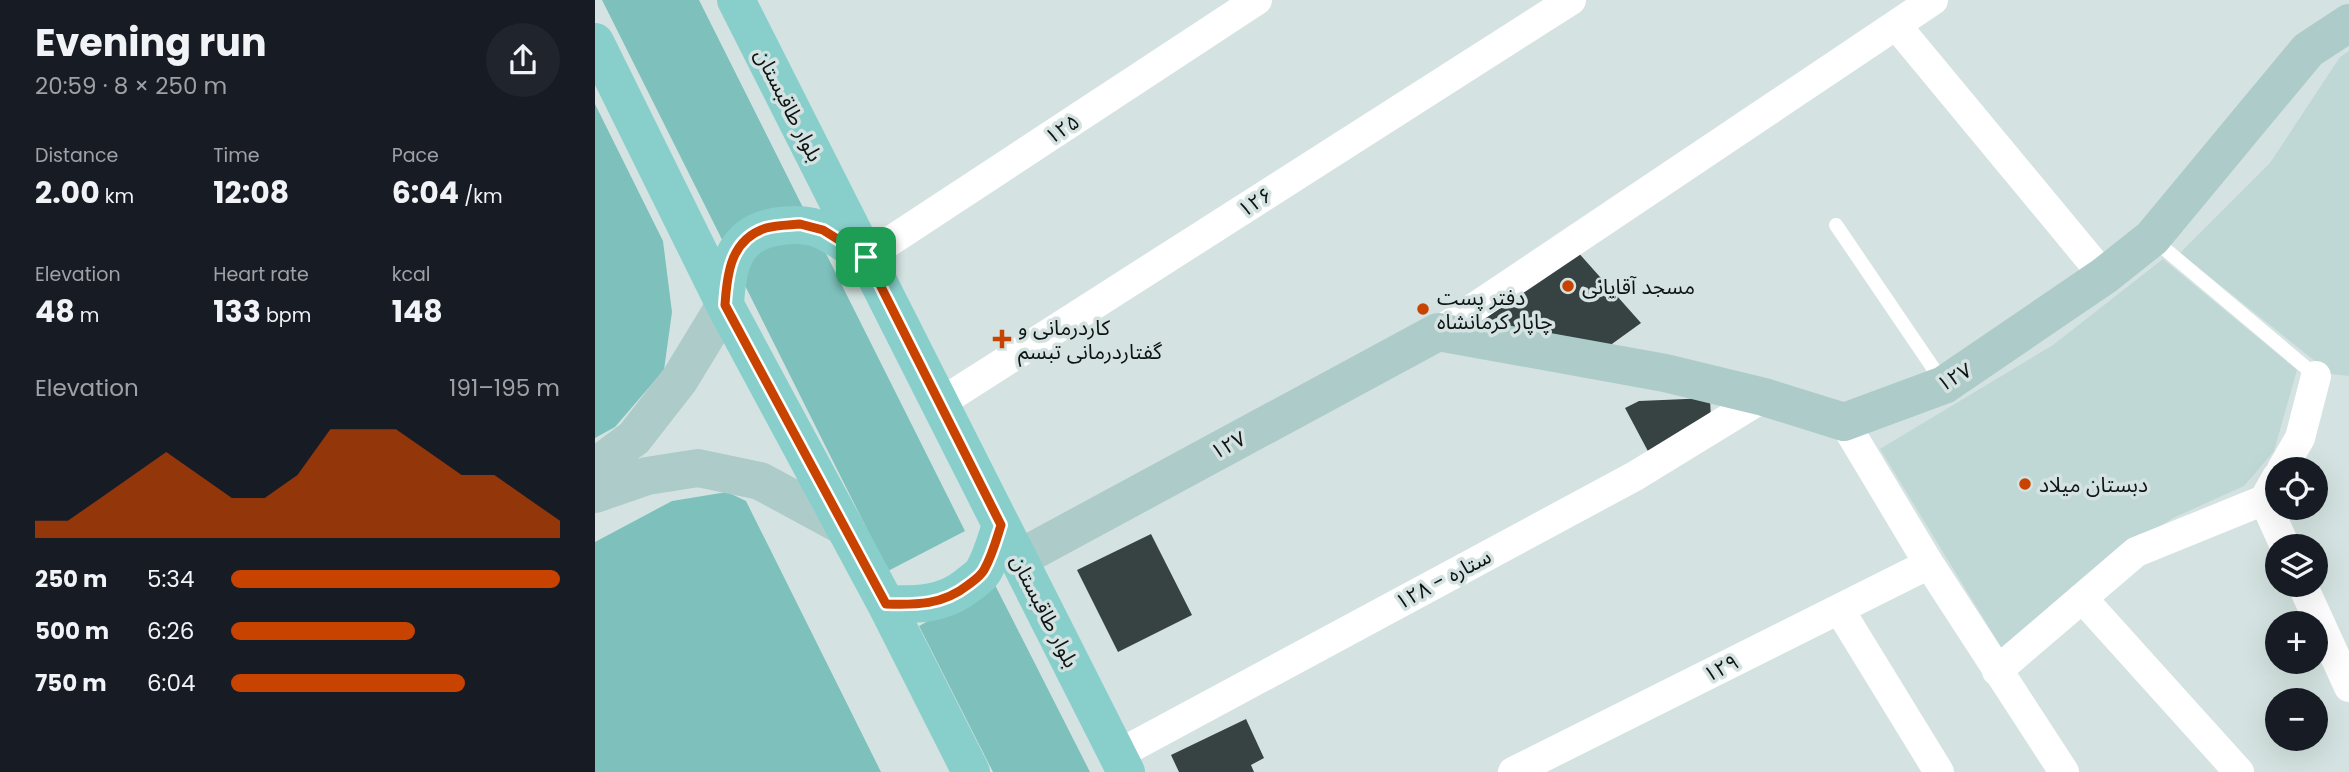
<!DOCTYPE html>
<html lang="en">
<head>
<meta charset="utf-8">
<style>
  body { margin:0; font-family:Poppins,"Noto Sans Arabic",sans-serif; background:#20242c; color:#f1f3f6; height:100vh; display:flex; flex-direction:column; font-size:26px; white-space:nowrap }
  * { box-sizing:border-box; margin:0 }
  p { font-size:23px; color:#9ea1a6 }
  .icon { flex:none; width:38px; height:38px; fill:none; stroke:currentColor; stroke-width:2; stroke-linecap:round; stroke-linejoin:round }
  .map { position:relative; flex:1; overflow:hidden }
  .details { display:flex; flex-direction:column; background:#171b24; width:595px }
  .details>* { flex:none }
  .fabs { position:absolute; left:1670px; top:457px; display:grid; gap:14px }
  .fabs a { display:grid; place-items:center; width:63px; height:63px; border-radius:50%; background:#171b24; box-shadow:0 7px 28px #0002; font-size:35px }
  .pin { position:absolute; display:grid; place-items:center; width:60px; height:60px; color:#fff; margin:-30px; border-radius:14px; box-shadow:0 4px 10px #0006 }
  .round { display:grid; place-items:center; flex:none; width:74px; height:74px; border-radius:37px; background:#20242c }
  .head { display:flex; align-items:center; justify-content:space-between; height:119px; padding:0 35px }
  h1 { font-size:38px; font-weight:700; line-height:52px }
  .figures { display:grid; grid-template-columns:repeat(3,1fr); gap:10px; height:119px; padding:7px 35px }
  .figures div { display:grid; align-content:center }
  .figures b { font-size:30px; font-weight:700 }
  .figures small { font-size:19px; font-weight:400 }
  .figures p { font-size:19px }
  .chart { height:196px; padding:14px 35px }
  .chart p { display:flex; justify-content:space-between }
  .chart svg { width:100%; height:126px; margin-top:7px; fill:#c84200; opacity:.7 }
  ul { padding:0 35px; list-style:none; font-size:23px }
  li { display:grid; grid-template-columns:112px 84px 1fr; align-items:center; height:52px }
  li i { height:18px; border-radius:9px; background:#c84200 }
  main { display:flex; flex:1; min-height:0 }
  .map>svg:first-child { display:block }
</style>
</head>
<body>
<main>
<section class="details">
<div class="head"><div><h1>Evening run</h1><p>20:59 · 8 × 250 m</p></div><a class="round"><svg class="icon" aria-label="share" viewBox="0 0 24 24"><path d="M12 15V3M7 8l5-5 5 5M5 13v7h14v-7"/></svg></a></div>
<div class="figures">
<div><p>Distance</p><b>2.00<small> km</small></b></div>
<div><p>Time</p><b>12:08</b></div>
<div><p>Pace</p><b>6:04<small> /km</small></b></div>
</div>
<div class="figures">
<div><p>Elevation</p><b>48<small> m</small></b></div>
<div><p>Heart rate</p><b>133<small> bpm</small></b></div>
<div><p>kcal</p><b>148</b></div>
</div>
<div class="chart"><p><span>Elevation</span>191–195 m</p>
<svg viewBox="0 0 160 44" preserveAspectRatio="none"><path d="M0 44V38L10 38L20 30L30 22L40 14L50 22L60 30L70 30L80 22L90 6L100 6L110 6L120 14L130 22L140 22L150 30L160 38V44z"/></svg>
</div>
<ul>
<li><b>250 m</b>5:34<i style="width:100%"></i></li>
<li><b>500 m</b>6:26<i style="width:56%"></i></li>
<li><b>750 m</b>6:04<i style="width:71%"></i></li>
</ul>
</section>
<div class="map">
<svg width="1754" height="772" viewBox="0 0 1754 772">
  <rect width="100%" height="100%" fill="#d4e3e1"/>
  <path fill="#bfd8d5" d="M1754 51V376L1736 374 1585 253 1675 163 1745 57Z
    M1568 259 1702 370 1679 451 1649 486 1578 518 1518 557 1409 652 1285 449 1458 345Z"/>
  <path fill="#7ec1bc" d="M7 0H104L370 531 293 571Z
    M0 104 68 241 77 312 69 370 20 427 0 438Z
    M132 492 151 501 286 772H0V542L77 501Z
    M400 585 495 772H398L324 626Z"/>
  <path fill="#374342" d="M981 250 1046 323 1003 354 884 322Z
    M1115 398 1116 420 1055 455 1030 408 1044 401Z
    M556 534 597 615 523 652 482 570Z
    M651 719 669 758 656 765 659 772H584L576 755Z"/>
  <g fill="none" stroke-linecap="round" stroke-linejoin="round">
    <path stroke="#fff" stroke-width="14" d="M1241 225 1349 384
      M1558 239 1721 376"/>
    <path stroke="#fff" stroke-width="30" d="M1301 25 1509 276
      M271 257 662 0
      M843 332 1338 0
      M345 403 976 0
      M1249 422 1334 564 1469 772
      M1687 469 1705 438 1721 376
      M1669 500 1690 546
      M1707 584 1754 687
      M1487 598 1644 772
      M1244 609 1344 772
      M1402 671 1541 552 1669 500 1682 477
      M522 755 1040 476 1169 397
      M918 772 1334 564"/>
    <path stroke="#accbc9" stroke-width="38" d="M0 467 39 438 85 379 130 305
      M0 494 52 476 103 468 165 481 250 527
      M423 559 843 332 1070 373 1169 397 1249 422 1349 385 1509 276 1557 238 1713 50 1754 23"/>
    <path stroke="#88cfcb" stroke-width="38" d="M141 0 531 772
      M0 42 130 305 291 604 376 772
      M130 305C132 265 139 231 186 226 201 224 215 224 229 231 244 238 257 249 271 257
      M291 604C321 605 349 605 373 585 378 581 385 577 389 570 397 556 401 540 406 525"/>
  </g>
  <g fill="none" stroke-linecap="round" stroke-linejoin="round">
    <g stroke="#fff" stroke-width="14">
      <path id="route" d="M205 224 228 230 271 257 406 525C401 541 397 556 389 570 385 577 378 581 373 585 348 605 321 605 291 604L130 305C132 273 136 239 171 228 181 225 194 225 205 224Z"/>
    </g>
    <use href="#route" stroke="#c84200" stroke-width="9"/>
  </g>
  <g fill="#c84200" stroke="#d4e3e1" stroke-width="2.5">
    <circle cx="973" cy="286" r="7"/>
    <circle cx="828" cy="309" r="7"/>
    <path d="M403.5 328.5h7v7h7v7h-7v7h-7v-7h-7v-7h7z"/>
    <circle cx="1430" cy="484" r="7"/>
  </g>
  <g text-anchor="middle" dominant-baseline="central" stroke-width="7" stroke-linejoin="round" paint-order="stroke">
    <g font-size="21" fill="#0e1313" stroke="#d4e3e1">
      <text transform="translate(194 105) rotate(63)">بلوار طاقبستان</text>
      <text transform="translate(467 129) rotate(-33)">۱۲۵</text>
      <text transform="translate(660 202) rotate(-33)">۱۲۶</text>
      <text transform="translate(1359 377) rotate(-30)">۱۲۷</text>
      <text transform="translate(633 445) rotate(-28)">۱۲۷</text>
      <text transform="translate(848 579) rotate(-28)">۱۲۸ - ستاره</text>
      <text transform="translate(450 611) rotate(63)">بلوار طاقبستان</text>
      <text transform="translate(1126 668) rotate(-27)">۱۲۹</text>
    </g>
    <g font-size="21" fill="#0e1313" stroke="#d4e3e1" text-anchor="start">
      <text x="987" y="286">مسجد آقایانی</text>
      <text x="842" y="297">دفتر پست<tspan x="842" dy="24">چاپار کرمانشاه</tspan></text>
      <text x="423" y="327">کاردرمانی و<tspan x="423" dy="24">گفتاردرمانی تبسم</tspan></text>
      <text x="1444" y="484">دبستان میلاد</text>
    </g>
  </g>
</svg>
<div class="fabs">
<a><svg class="icon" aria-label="locate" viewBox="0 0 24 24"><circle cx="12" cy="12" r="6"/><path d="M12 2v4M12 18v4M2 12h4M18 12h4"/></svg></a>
<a><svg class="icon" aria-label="layers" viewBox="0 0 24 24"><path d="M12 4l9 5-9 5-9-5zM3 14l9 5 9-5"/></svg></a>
<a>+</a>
<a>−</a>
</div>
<div class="pin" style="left:271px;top:257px;background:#1e9e55"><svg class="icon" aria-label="arrive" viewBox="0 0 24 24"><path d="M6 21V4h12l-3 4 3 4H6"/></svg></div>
</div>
</main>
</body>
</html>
